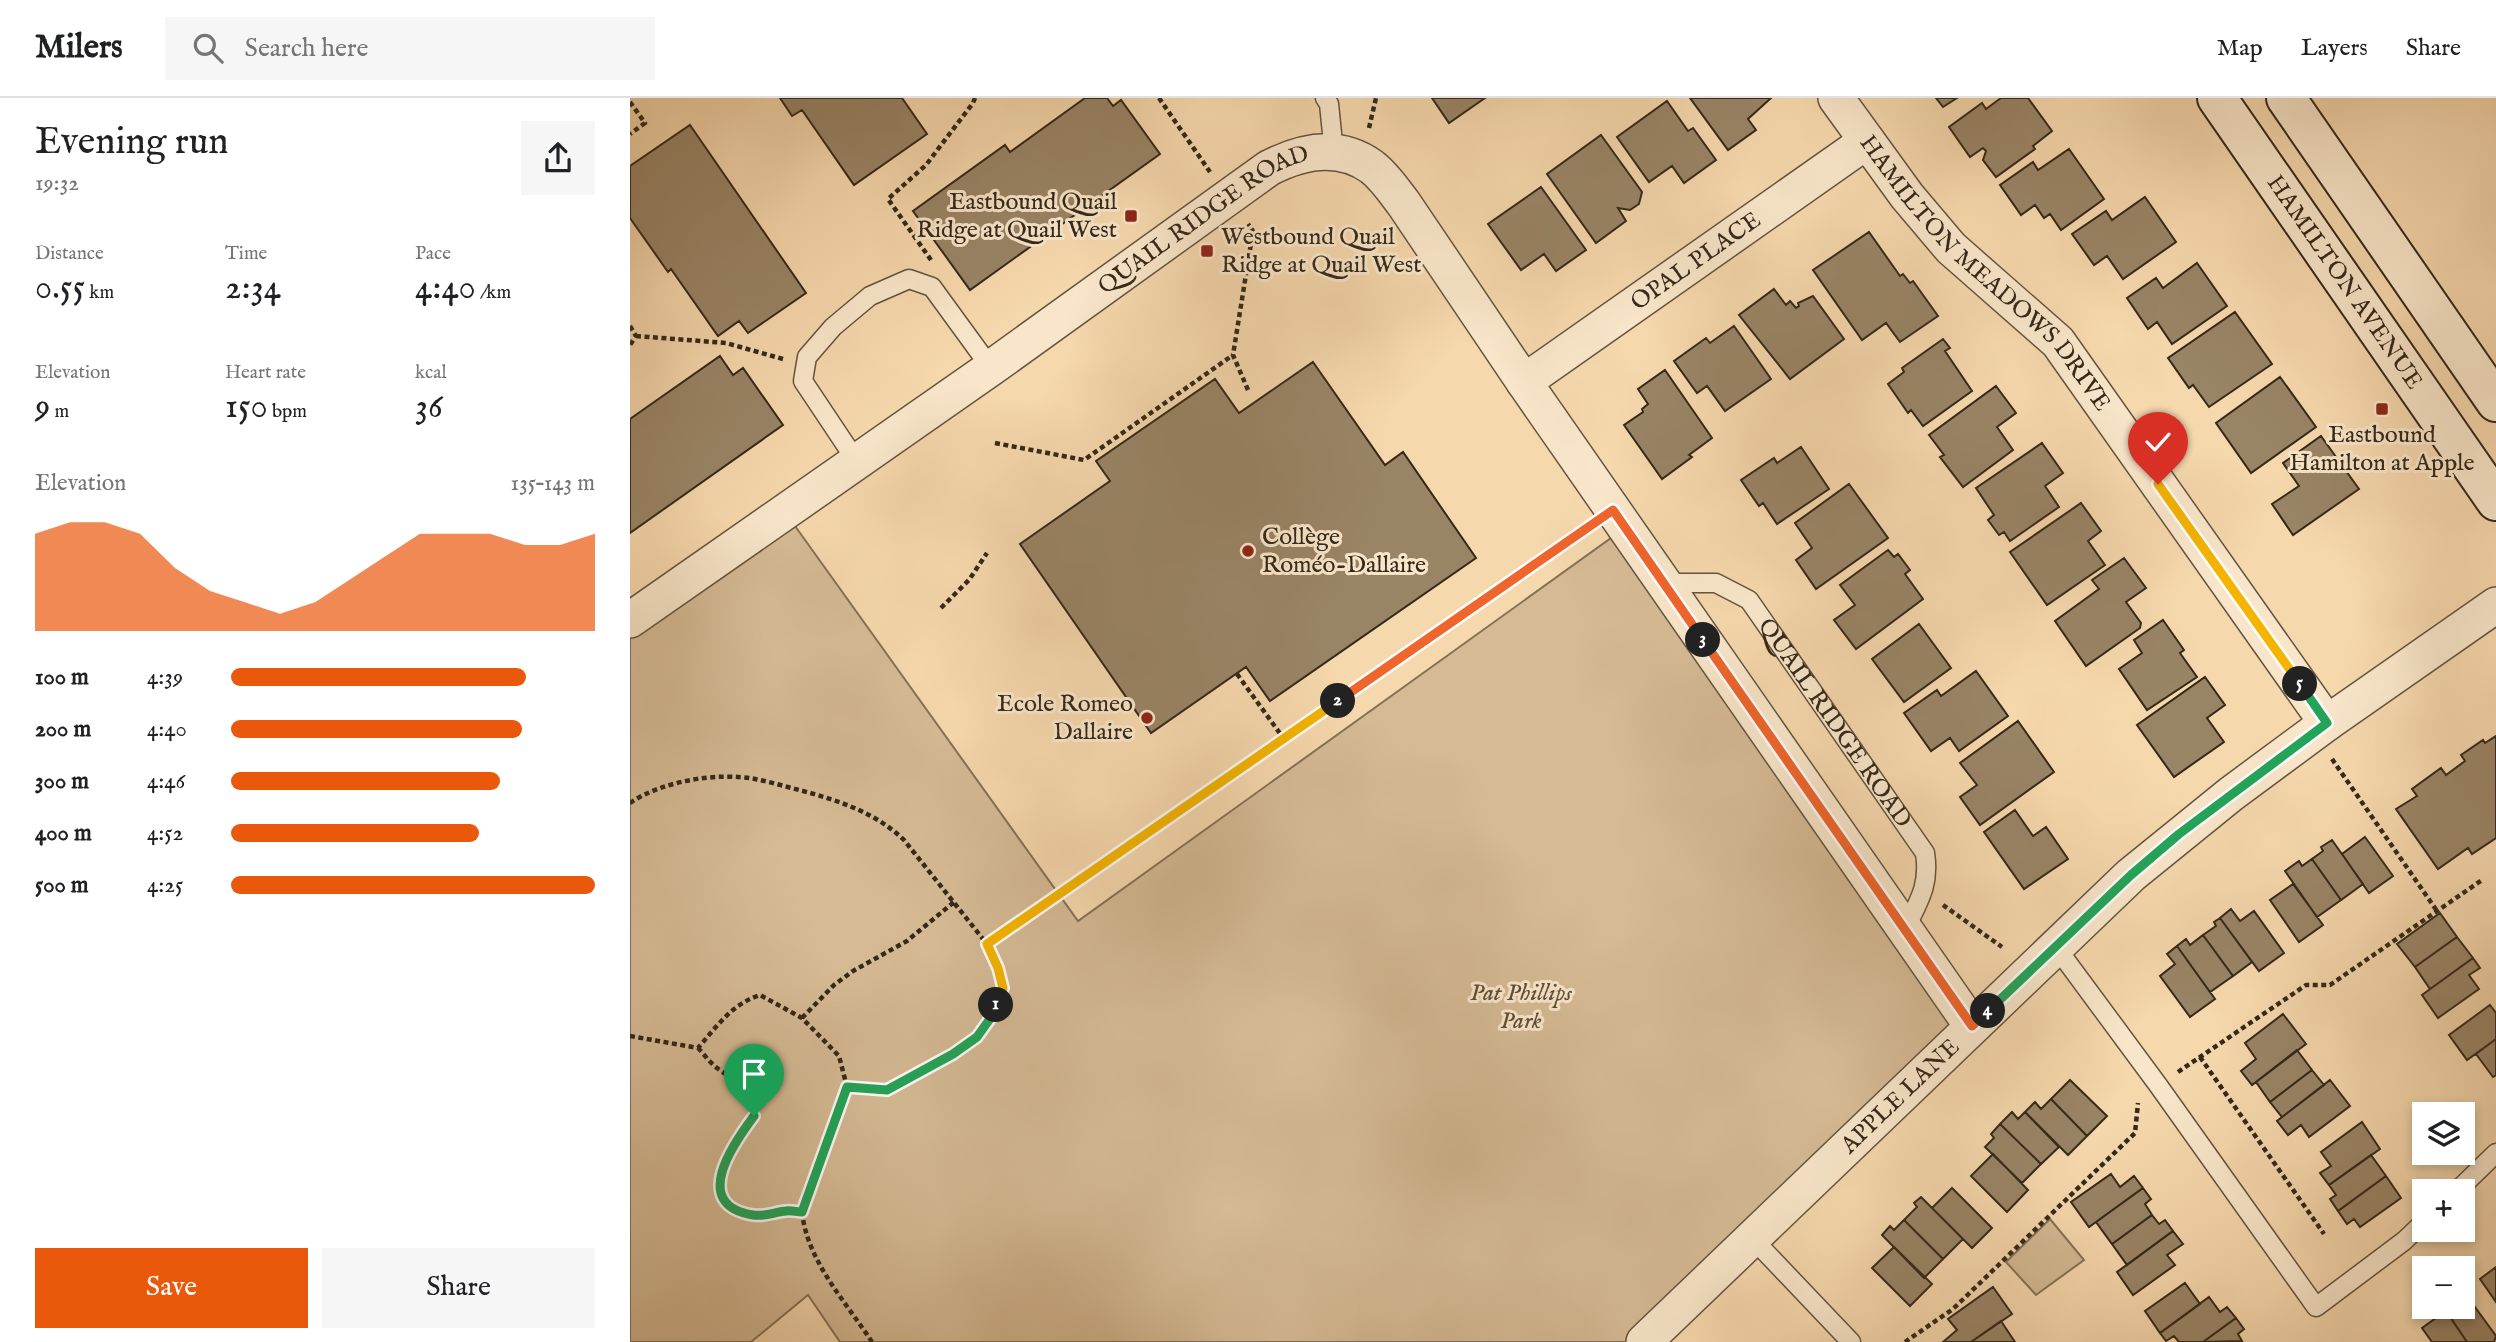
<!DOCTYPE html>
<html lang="en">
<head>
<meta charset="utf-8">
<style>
  body { margin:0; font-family:"IM FELL English",serif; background:#f6f6f6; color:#202124; height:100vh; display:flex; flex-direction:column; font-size:26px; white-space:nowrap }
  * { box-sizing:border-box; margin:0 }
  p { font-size:23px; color:#757577 }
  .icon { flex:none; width:38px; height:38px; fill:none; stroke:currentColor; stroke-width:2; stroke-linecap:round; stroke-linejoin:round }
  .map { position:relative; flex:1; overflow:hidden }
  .drawer { display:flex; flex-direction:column; background:#fff; width:630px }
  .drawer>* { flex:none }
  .buttons { position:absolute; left:1782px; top:1004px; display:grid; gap:14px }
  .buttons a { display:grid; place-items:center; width:63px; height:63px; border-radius:0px; background:#fff; box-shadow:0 4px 10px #0003; font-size:35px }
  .pin { position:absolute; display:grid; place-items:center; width:60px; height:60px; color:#fff; margin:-72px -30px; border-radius:50% 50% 50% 0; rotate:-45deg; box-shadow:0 0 7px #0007 }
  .pin .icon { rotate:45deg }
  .km { position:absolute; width:35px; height:35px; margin:-18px; border-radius:50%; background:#222; color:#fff; font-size:19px; line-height:35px; text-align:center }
  .round { display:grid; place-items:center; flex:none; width:74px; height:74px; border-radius:0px; background:#f6f6f6 }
  .head { display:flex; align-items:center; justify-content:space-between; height:119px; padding:0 35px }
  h1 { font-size:38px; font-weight:600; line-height:52px }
  .figures { display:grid; grid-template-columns:repeat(3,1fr); gap:10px; height:119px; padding:7px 35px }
  .figures div { display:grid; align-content:center }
  .figures b { font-size:35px; font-weight:600 }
  .figures small { font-size:19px; font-weight:400 }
  .figures p { font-size:19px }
  .chart { height:196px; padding:14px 35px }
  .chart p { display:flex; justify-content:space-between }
  .chart svg { width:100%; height:126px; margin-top:7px; fill:#ea580c; opacity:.7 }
  .button { display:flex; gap:14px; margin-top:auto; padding:14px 35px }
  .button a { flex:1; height:80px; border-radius:0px; background:#ea580c; color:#fff; font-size:28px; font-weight:600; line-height:80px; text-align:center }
  .button a+a { background:#f6f6f6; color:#202124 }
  ul { padding:0 35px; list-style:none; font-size:23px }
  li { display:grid; grid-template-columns:112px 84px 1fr; align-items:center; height:52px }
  li i { height:18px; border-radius:9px; background:#ea580c }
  header { display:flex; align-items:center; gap:42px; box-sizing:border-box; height:98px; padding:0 35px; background:#fff; border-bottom:2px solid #e0e0e0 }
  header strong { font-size:33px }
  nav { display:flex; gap:38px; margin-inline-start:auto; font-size:24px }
  .search { width:490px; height:63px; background:#f6f6f6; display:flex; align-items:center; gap:18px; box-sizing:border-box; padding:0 24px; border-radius:0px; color:#757577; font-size:26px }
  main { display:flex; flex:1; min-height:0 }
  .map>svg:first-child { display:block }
</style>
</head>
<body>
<header>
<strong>Milers</strong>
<div class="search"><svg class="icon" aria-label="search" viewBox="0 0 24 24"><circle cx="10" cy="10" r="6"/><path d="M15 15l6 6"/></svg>Search here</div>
<nav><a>Map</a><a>Layers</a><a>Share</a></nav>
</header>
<main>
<section class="drawer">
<div class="head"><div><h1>Evening run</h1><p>19:32</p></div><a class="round"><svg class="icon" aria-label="share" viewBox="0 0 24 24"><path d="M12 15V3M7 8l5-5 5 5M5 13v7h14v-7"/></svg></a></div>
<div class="figures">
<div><p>Distance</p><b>0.55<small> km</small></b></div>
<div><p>Time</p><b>2:34</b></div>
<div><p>Pace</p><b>4:40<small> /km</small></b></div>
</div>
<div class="figures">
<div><p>Elevation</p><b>9<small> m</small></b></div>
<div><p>Heart rate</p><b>150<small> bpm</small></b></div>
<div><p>kcal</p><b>36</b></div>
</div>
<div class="chart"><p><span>Elevation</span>135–143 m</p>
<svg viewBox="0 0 160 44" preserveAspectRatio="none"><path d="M0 44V10L10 6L20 6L30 10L40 22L50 30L60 34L70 38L80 34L90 26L100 18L110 10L120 10L130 10L140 14L150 14L160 10V44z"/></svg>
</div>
<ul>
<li><b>100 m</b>4:39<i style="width:81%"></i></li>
<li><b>200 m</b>4:40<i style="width:80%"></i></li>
<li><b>300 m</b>4:46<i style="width:74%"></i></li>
<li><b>400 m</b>4:52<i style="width:68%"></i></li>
<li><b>500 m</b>4:25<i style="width:100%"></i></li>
</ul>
<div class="button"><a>Save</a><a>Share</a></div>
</section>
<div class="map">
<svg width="1866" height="1244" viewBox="0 0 1866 1244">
  <rect width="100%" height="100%" fill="#f6d8ad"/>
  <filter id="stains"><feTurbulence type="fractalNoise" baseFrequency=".00286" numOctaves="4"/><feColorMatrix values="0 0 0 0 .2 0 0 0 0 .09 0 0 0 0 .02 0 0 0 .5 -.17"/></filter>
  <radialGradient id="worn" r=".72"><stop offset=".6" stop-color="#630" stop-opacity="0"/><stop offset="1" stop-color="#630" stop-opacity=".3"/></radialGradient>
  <path fill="#d5ba94" stroke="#847157" stroke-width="2" d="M155 414 448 823 995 430 1342 928 1014 1244H210L178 1197 121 1244H0V522Z
    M1420 1121 1454 1162 1406 1197 1376 1164Z"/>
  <path fill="#998466" stroke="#34281a" stroke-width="2" d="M150 0H272L297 36 224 87 172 12 162 18Z
    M455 0H477L483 8 491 2 530 56 340 192 283 113 375 47 380 54Z
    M802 0H855L819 25Z
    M1060 0H1141L1118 21 1126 32 1098 52Z
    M1306 0H1327L1313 9Z
    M1371 0H1398L1422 33 1403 48 1405 51 1366 79 1353 62 1356 53 1353 50 1340 59 1319 29 1352 5 1356 11Z
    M1037 3 1058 33 1063 30 1086 62 1054 85 1042 68 1019 84 987 39Z
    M60 27 176 195 118 235 109 223 88 238 41 171 38 174 0 120V68Z
    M971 37 1012 94 1009 106 1000 112 988 110 996 123 966 145 917 76Z
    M1439 51 1474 101 1431 132 1420 116 1414 120 1405 107 1391 117 1370 87 1403 64 1408 72Z
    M911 89 956 152 926 173 914 156 891 172 858 126Z
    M1515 99 1546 144 1493 181 1477 158 1464 167 1442 136 1476 113 1482 122Z
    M1239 134 1270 178 1273 176 1280 185 1283 183 1308 218 1270 244 1256 225 1232 242 1183 172Z
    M1567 165 1597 208 1542 246 1527 224 1518 231 1497 200 1526 180 1533 190Z
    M1144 191 1156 207 1160 203 1166 210 1169 208 1168 205 1183 198 1214 241 1160 281 1109 217Z
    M1605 214 1642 266 1579 309 1563 287 1559 290 1538 260Z
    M1104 228 1141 281 1095 313 1077 288 1067 295 1044 263 1076 240 1080 245Z
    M1313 241 1320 250 1315 253 1342 293 1293 328 1281 312 1278 315 1258 286 1274 274 1272 270Z
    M90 258 103 277 113 270 153 327 0 435V321Z
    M683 264 755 367 773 354 846 460 640 603 616 569 521 635 390 446 480 383 466 363 585 281 609 315Z
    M1035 272 1082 340 1059 357 1062 359 1032 381 994 327 1013 314 1012 311 1018 306 1008 291Z
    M1650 279 1686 329 1621 375 1586 325Z
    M1366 288 1386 315 1367 329 1383 352 1333 389 1310 359 1314 357 1299 337Z
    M1691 338 1729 391 1663 437 1642 406 1669 388 1653 365Z
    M1412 345 1433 375 1415 388 1429 409 1380 443 1374 434 1369 437 1358 422 1364 417 1346 390Z
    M1171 349 1199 391 1147 426 1133 405 1129 408 1111 382 1144 360 1147 365Z
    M1219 386 1258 440 1186 491 1166 462 1182 450 1165 425Z
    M1451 405 1471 433 1458 443 1475 467 1417 507 1380 454Z
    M1258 452 1264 459 1268 456 1280 472 1275 476 1293 501 1226 551 1204 522 1225 507 1210 487Z
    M1494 460 1516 490 1496 504 1511 525 1510 530 1456 568 1425 523 1469 491 1462 482Z
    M1533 522 1554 552 1550 555 1567 579 1517 612 1489 571 1512 555 1504 542Z
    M1289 526 1321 570 1274 604 1242 561Z
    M1346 573 1378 618 1329 653 1320 640 1301 653 1274 615 1307 592 1311 598Z
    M1575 579 1595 607 1577 620 1594 644 1544 679 1507 627Z
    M1388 623 1424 674 1350 727 1330 699 1347 687 1330 665Z
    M1866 638V740L1842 756 1838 750 1808 771 1766 711 1787 698 1782 691 1811 670 1816 677 1835 663 1831 657 1853 642 1855 645Z
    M1385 712 1403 738 1416 729 1438 761 1394 791 1354 734Z
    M1735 739 1763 778 1739 795 1712 756Z
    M1702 742 1733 786 1711 802 1682 761 1693 753 1691 749Z
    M1682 761 1711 802 1687 819 1655 773 1669 763 1672 768Z
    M1663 786 1693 827 1669 844 1640 802Z
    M1601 811 1610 823 1624 813 1654 855 1629 873 1590 820Z
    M1810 815 1827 839 1785 869 1767 846Z
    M1590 820 1622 864 1603 878 1573 837 1586 828 1584 824Z
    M1573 837 1603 878 1580 894 1547 848 1556 841 1560 847Z
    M1827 839 1843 860 1800 891 1785 869Z
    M1547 848 1585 901 1560 919 1530 878 1545 866 1537 856Z
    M1843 860 1850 870 1839 877 1849 891 1808 920 1792 897Z
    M1860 907 1866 915V941L1837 962 1819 937Z
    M1653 916 1676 946 1622 987 1611 973 1626 961 1615 945Z
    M1866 941V977L1863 979 1846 956Z
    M1667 952 1682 972 1640 1004 1626 984Z
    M1682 972 1694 987 1652 1019 1640 1004Z
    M1440 982 1477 1018 1457 1038 1421 1001Z
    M1700 982 1720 1008 1679 1039 1671 1027 1658 1037 1647 1023Z
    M1421 1001 1457 1038 1438 1057 1395 1014 1405 1004 1411 1011Z
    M1382 1014 1388 1021 1395 1014 1429 1049 1411 1066 1370 1026Z
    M1732 1024 1750 1051 1699 1087 1690 1075 1701 1068 1691 1054Z
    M1370 1026 1411 1066 1392 1085 1355 1049 1364 1040 1361 1036Z
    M1363 1056 1398 1092 1377 1114 1341 1078Z
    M1741 1057 1756 1078 1708 1113 1700 1101 1706 1097 1699 1087Z
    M1481 1076 1490 1089 1504 1078 1513 1090 1459 1129 1441 1104Z
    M1756 1078 1771 1100 1730 1129 1724 1121 1717 1126 1708 1113Z
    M1322 1090 1362 1130 1342 1150 1302 1110Z
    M1513 1090 1521 1101 1515 1106 1522 1117 1482 1146 1466 1124Z
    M1291 1099 1333 1141 1313 1161 1274 1122 1287 1109 1284 1105Z
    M1522 1117 1529 1126 1535 1122 1543 1133 1497 1167 1482 1146Z
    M1274 1122 1313 1161 1294 1180 1252 1137 1260 1128 1264 1132Z
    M1543 1133 1553 1146 1537 1157 1545 1167 1503 1197 1487 1174Z
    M1264 1149 1302 1186 1280 1208 1242 1170Z
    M1866 1169V1204L1850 1181Z
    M1555 1185 1570 1206 1530 1235 1515 1213Z
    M1363 1189 1382 1216 1341 1244H1313L1327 1232 1318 1221Z
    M1837 1198 1866 1238 1864 1244H1837L1816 1213 1821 1209H1832V1201Z
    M1579 1199 1590 1214 1597 1209 1606 1220 1573 1244H1549L1544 1238 1536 1243 1530 1235Z
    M1816 1213 1837 1244H1802L1792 1230Z
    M1606 1220 1614 1231 1608 1236 1612 1243 1573 1244Z
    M1371 1223 1385 1244H1341Z"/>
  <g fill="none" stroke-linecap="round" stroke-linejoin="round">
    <g stroke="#64543f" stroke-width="21">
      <g id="lane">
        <path d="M695 0 699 6 704 55"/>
        <path d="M227 364 173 283 177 259 203 229 240 198 279 181 302 189 361 270"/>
        <path id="s1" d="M1033 485H1086L1119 502 1295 755C1300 787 1289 803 1275 831"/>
        <path d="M1426 849 1528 987 1686 1209 1774 1143 1794 1124"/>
        <path d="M1826 1094 1866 1055"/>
        <path d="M1122 1140 1221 1244"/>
      </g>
    </g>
    <g stroke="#64543f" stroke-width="38">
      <g id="street">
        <path id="s2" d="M1206 0 1277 98 1321 150 1428 244 1697 625"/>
        <path id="s3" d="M894 284 1237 43"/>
        <path id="s4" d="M0 522 361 270 639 70C672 53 709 45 742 69 755 79 764 93 774 106L894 284 1342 928"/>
        <path id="s5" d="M1014 1244 1501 777 1601 696 1697 625 1866 507"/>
      </g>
    </g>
    <g stroke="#34281a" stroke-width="42">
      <g id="secondary">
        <path id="s6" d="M1587 0 1866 403"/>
        <path d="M1656 0 1866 304"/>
      </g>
    </g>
    <path stroke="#34281a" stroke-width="4.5" stroke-dasharray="5 3.5" stroke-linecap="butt" d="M529 0 580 74
      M0 4 15 25 0 36
      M739 30 746 0
      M301 162 258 101 296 67 343 5 345 0
      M0 228 6 238 0 247
      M6 238 96 245 153 261
      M618 292 603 257 623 133 618 126
      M365 345 454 362 603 257
      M311 510 339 482 357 455
      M607 576 654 641
      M1702 661 1807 813
      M0 705C32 683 87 674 125 681 141 684 157 689 173 693 210 703 246 715 274 742L357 846
      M1313 807 1372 849
      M172 920 204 887 223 873 277 843 324 804
      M0 938 68 950C87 928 102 906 130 897L172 920 209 958 217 989
      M68 950C74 956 80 965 87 970 102 982 121 986 129 1005 116 1041 91 1050 90 1094 117 1129 136 1111 172 1114
      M1570 959 1694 1136
      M1548 974 1676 887H1700L1852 782
      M242 1244C216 1204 177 1163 172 1114L217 989 257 992 323 956 347 939 362 918 373 890 368 870 357 846 956 431
      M1275 1244 1323 1211 1505 1035 1508 1005"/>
    <use href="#lane" stroke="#f9e6ca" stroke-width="18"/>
    <use href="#street" stroke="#f9e6ca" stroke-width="35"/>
    <use href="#secondary" stroke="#f9e6ca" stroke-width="38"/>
  </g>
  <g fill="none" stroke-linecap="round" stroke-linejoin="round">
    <g stroke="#fff" stroke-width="14">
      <path id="split-1" d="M124 1018C103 1046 60 1107 123 1117 135 1119 144 1114 156 1113 161 1112 167 1114 172 1114L217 989 257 992 323 956 347 939 362 918 366 907"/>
    </g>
    <g stroke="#fff" stroke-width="14">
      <path id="split-2" d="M366 907 373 890 368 870 357 846 708 603"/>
    </g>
    <g stroke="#fff" stroke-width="14">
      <path id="split-3" d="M708 603 983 412 1073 542"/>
    </g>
    <g stroke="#fff" stroke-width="14">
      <path id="split-4" d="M1073 542 1342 928 1358 913"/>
    </g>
    <g stroke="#fff" stroke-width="14">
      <path id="split-5" d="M1358 913 1501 777 1549 736 1697 625 1670 586"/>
    </g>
    <g stroke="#fff" stroke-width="14">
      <path id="split-6" d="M1528 386 1670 586"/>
    </g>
    <use href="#split-1" stroke="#22a559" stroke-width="9"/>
    <use href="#split-2" stroke="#f5b400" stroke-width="9"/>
    <use href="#split-3" stroke="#f0652b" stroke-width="9"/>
    <use href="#split-4" stroke="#f0652b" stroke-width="9"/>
    <use href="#split-5" stroke="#22a559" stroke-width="9"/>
    <use href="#split-6" stroke="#f5b400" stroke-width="9"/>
  </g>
  <g fill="#8f2418" stroke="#f9e6ca" stroke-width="2.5">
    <rect x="494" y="111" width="14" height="14" rx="3.5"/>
    <rect x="570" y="146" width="14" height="14" rx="3.5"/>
    <rect x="1745" y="304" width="14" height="14" rx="3.5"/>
    <circle cx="618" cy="453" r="7"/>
    <circle cx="517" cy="620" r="7"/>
  </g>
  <g text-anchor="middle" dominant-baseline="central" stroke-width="6" stroke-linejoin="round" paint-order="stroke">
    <g font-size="24" fill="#34281a" stroke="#f9e6ca" text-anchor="end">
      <text x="487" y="104">Eastbound Quail<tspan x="487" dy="28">Ridge at Quail West</tspan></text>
      <text x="591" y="139" text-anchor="start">Westbound Quail<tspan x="591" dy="28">Ridge at Quail West</tspan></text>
      <text x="1752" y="337" text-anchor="middle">Eastbound<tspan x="1752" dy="28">Hamilton at Apple</tspan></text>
      <text x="632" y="439" text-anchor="start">Collège<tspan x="632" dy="28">Roméo-Dallaire</tspan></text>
      <text x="503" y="606">Ecole Romeo<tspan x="503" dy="28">Dallaire</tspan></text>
    </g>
    <g font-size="24" fill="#34281a" stroke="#f9e6ca">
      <text stroke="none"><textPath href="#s4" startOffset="700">QUAIL RIDGE ROAD</textPath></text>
      <text stroke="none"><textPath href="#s3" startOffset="210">OPAL PLACE</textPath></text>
      <text stroke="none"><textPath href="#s2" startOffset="231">HAMILTON MEADOWS DRIVE</textPath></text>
      <text stroke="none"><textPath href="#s6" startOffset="224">HAMILTON AVENUE</textPath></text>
      <text stroke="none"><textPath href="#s1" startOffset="240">QUAIL RIDGE ROAD</textPath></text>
      <text stroke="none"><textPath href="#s5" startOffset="355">APPLE LANE</textPath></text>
    </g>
    <g font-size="24" font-style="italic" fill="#5c4c38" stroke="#f9e6ca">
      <text x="891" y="895">Pat Phillips<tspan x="891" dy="28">Park</tspan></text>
    </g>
  </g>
  <rect width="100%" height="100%" filter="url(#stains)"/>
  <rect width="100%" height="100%" fill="url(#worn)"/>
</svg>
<div class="buttons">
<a><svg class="icon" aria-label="layers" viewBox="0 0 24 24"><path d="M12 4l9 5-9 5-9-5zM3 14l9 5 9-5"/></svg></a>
<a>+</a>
<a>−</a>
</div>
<div class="pin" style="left:124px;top:1018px;background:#1e9e55"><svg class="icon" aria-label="arrive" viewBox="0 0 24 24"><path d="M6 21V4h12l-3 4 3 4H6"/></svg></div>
<div class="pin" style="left:1528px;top:386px;background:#d93025"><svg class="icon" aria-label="check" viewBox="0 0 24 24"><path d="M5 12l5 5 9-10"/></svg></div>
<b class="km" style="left:366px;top:907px">1</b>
<b class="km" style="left:708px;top:603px">2</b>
<b class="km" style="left:1073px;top:542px">3</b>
<b class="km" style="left:1358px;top:913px">4</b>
<b class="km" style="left:1670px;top:586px">5</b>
</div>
</main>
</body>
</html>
